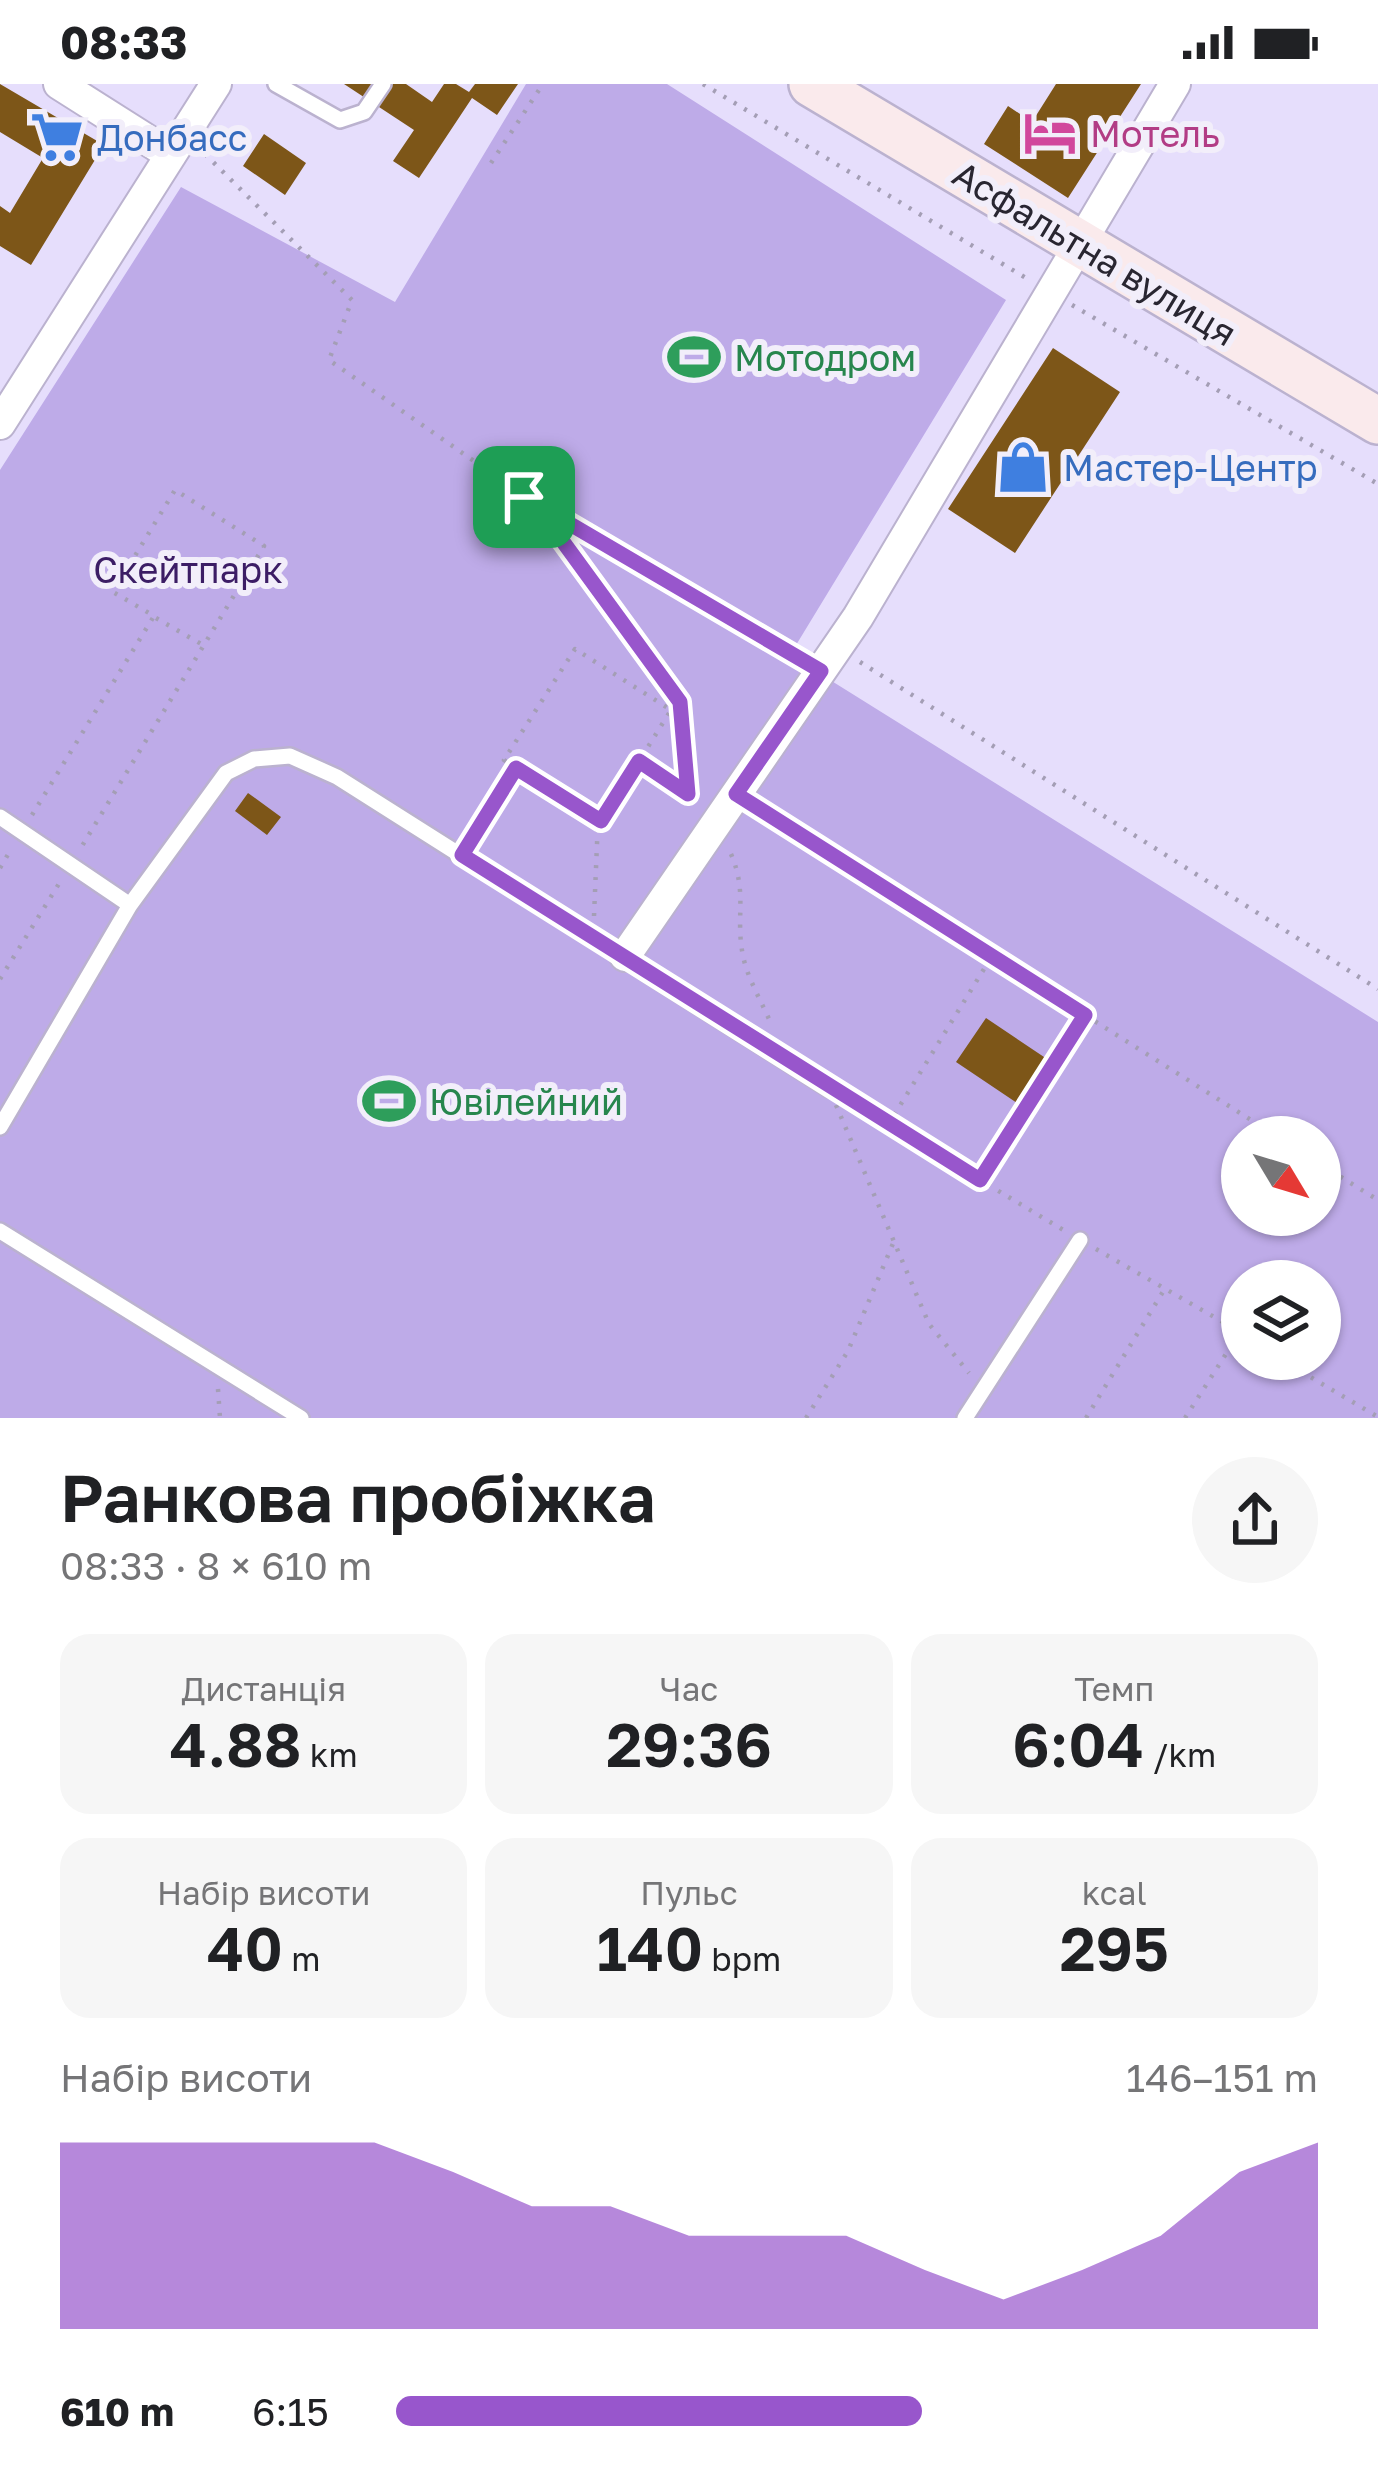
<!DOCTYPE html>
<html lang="uk">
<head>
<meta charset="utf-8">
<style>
  body { margin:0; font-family:"Golos Text",sans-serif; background:#f6f6f6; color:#202124; height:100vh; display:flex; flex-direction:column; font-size:45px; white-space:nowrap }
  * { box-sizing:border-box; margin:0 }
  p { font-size:39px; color:#757577 }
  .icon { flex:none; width:66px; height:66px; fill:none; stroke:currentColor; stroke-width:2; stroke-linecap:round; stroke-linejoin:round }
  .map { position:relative; height:1334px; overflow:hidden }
  .side { display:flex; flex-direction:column; background:#fff; flex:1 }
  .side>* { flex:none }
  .needle { width:78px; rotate:128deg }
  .tools { position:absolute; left:1221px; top:1032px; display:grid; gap:24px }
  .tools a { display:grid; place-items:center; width:120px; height:120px; border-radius:50%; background:#fff; box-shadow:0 3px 9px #0004; font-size:60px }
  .pin { position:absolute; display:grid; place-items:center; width:102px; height:102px; color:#fff; margin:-51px; border-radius:24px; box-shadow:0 6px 18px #0006 }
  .round { display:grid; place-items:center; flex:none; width:126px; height:126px; border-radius:63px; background:#f6f6f6 }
  .head { display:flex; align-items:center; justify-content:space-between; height:204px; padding:0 60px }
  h1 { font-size:66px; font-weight:600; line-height:90px }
  .figures { display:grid; grid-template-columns:repeat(3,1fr); gap:18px; height:204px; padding:12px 60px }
  .figures div { display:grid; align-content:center; border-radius:30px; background:#f6f6f6; text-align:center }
  .figures b { font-size:60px; font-weight:600 }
  .figures small { font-size:33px; font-weight:400 }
  .figures p { font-size:33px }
  .chart { height:336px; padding:24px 60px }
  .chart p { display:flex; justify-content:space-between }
  .chart svg { width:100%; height:216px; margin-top:12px; fill:#9856cc; opacity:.7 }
  ul { padding:0 60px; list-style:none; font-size:39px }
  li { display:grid; grid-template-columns:192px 144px 1fr; align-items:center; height:90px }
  li i { height:30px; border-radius:15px; background:#9856cc }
  .status { display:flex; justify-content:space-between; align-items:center; height:84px; padding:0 60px; background:#fff; direction:ltr }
  .status svg { height:33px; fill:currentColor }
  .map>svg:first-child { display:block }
</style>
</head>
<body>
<div class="status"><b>08:33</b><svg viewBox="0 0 49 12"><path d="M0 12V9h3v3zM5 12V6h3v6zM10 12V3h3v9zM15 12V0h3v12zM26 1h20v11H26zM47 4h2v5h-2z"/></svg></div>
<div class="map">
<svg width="1378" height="1334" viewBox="0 0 1378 1334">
  <rect width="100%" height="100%" fill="#e6defc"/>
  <path fill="#beabe8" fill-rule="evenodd" d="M526 0H667L1006 216 790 571 1378 938V1334H0V386L181 103 395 218ZM1242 1053H1320V1131H1242ZM1242 1197H1320V1275H1242Z"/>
  <path fill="#7d5618" d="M0 0 104 61 31 181 0 162V122L10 129 43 74 0 48Z
    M344 0H406L432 18 444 0H456L469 8 475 0H518L497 31 472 14 419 94 393 77 414 46Z
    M1056 0H1141L1068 114 984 60 1008 22 1032 38Z
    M264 50 306 79 285 111 243 82Z
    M1053 264 1120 308 1015 469 948 425Z
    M248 709 281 733 267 751 235 727Z
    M986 934 1047 975 1017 1019 956 978Z"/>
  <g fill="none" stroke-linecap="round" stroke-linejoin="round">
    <g stroke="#bbb2cf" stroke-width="20">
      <path id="lane" d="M276 0 340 36 364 28 383 0
        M0 733 130 821
        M0 1043 130 821 226 689 254 675 290 672 337 693 829 1005
        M0 1147 301 1334
        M965 1334 1080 1156"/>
    </g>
    <g stroke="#bbb2cf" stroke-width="34">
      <path id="street" d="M59 0 171 71
        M0 340 216 0
        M625 872 858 533 1175 0"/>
    </g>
    <g stroke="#bbb2cf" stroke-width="50">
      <path id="secondary" d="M812 0 1378 337"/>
    </g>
    <path stroke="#a49eb5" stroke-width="4.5" stroke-dasharray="3 9" stroke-linecap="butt" d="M703 0 1026 194
      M205 70 352 216 329 276 537 421 679 618 689 710
      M491 79 543 0
      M1072 221 1378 400
      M541 423 795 572
      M156 534 203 561
      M860 578 1378 905
      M639 677 697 715
      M762 726 1085 931 980 1096
      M32 731 154 532 113 508 175 406 264 462 82 762
      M472 756 516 684 504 676 575 565 671 626 601 738 516 684
      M731 770C748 810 735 832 743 872 748 896 763 920 772 942
      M0 784 10 767
      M594 832 598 736
      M0 895 60 798
      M1085 931 1278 1053
      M844 1014 1065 1147
      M836 1021 929 1240 969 1289
      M888 1041 992 872
      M1320 1080 1378 1116
      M1096 1165 1242 1249
      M1280 1275 1378 1333
      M218 1305 220 1334
      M806 1334 848 1267 894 1157
      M1086 1334 1164 1206
      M1185 1334 1240 1248"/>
    <use href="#lane" stroke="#fff" stroke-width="15"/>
    <use href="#street" stroke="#fff" stroke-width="30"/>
    <use href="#secondary" stroke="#faeaec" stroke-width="45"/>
  </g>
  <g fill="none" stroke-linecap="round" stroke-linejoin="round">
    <g stroke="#fff" stroke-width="24">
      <path id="route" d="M524 413 821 587 736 710 1085 931 980 1096 462 771 516 684 601 737 639 677 688 710 680 618 537 422Z"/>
    </g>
    <use href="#route" stroke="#9856cc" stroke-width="15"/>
  </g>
  <defs>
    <g id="hotel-bare" transform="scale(4.14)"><path d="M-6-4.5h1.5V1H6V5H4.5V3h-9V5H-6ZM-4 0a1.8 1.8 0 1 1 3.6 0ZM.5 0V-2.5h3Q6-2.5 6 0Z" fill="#d1479c" stroke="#f2eefa" stroke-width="2.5" paint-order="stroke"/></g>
    <g id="supermarket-bare" transform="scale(4.14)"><path d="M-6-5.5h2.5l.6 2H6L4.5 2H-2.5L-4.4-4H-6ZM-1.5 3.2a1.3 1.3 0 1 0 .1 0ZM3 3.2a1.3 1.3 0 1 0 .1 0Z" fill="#3f7fe0" stroke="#f2eefa" stroke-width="2.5" paint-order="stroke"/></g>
    <g id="stadium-bare" transform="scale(4.14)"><path d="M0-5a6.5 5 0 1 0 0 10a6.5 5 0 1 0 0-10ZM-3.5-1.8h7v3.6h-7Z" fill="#2e9e5b" stroke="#f2eefa" stroke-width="2.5" paint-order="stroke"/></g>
    <g id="shop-bare" transform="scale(4.14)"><path d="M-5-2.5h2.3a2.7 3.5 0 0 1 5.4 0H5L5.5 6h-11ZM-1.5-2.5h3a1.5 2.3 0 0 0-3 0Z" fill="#3f7fe0" stroke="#f2eefa" stroke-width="2.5" paint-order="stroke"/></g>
  </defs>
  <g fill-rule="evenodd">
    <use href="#hotel-bare" x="1050" y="49"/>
    <use href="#supermarket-bare" x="57" y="53"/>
    <use href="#stadium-bare" x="694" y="273"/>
    <use href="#shop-bare" x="1023" y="383"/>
    <use href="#stadium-bare" x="389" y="1017"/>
  </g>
  <g text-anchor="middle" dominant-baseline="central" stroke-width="12" stroke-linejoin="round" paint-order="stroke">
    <g font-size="36" fill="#b23c85" stroke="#f2eefa" text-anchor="start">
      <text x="1090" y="49">Мотель</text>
    </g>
    <g font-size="36" fill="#366cbe" stroke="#f2eefa" text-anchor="start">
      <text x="97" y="53">Донбасс</text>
      <text x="1063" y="383">Мастер-Центр</text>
    </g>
    <g font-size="36" fill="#292631" stroke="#f2eefa">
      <text transform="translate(1095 169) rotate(31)">Асфальтна вулиця</text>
    </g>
    <g font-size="36" fill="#27864d" stroke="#f2eefa" text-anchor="start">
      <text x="734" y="273">Мотодром</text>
      <text x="429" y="1017">Ювілейний</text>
    </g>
    <g font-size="36" fill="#3c1d65" stroke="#f2eefa">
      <text x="188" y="485">Скейтпарк</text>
    </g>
  </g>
</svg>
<div class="tools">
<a><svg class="needle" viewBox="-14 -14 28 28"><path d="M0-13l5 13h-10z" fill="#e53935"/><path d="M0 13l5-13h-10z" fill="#757577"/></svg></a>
<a><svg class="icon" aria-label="layers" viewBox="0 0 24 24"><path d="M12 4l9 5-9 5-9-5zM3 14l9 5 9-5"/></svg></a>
</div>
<div class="pin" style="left:524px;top:413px;background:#1e9e55"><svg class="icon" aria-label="arrive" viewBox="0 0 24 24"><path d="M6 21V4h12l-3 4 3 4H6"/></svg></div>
</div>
<section class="side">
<div class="head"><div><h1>Ранкова пробіжка</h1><p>08:33 · 8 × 610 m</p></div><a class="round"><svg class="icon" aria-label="share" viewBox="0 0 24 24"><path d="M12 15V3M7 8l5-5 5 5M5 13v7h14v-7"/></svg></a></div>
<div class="figures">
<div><p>Дистанція</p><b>4.88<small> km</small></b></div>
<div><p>Час</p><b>29:36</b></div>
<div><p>Темп</p><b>6:04<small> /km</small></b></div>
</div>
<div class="figures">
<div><p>Набір висоти</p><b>40<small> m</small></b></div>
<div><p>Пульс</p><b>140<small> bpm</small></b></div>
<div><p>kcal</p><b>295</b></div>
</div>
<div class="chart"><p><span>Набір висоти</span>146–151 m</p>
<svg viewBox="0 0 160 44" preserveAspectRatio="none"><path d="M0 44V6L10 6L20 6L30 6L40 6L50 12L60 19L70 19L80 25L90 25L100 25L110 32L120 38L130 32L140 25L150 12L160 6V44z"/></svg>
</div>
<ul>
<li><b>610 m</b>6:15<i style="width:57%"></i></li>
</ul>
</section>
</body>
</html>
